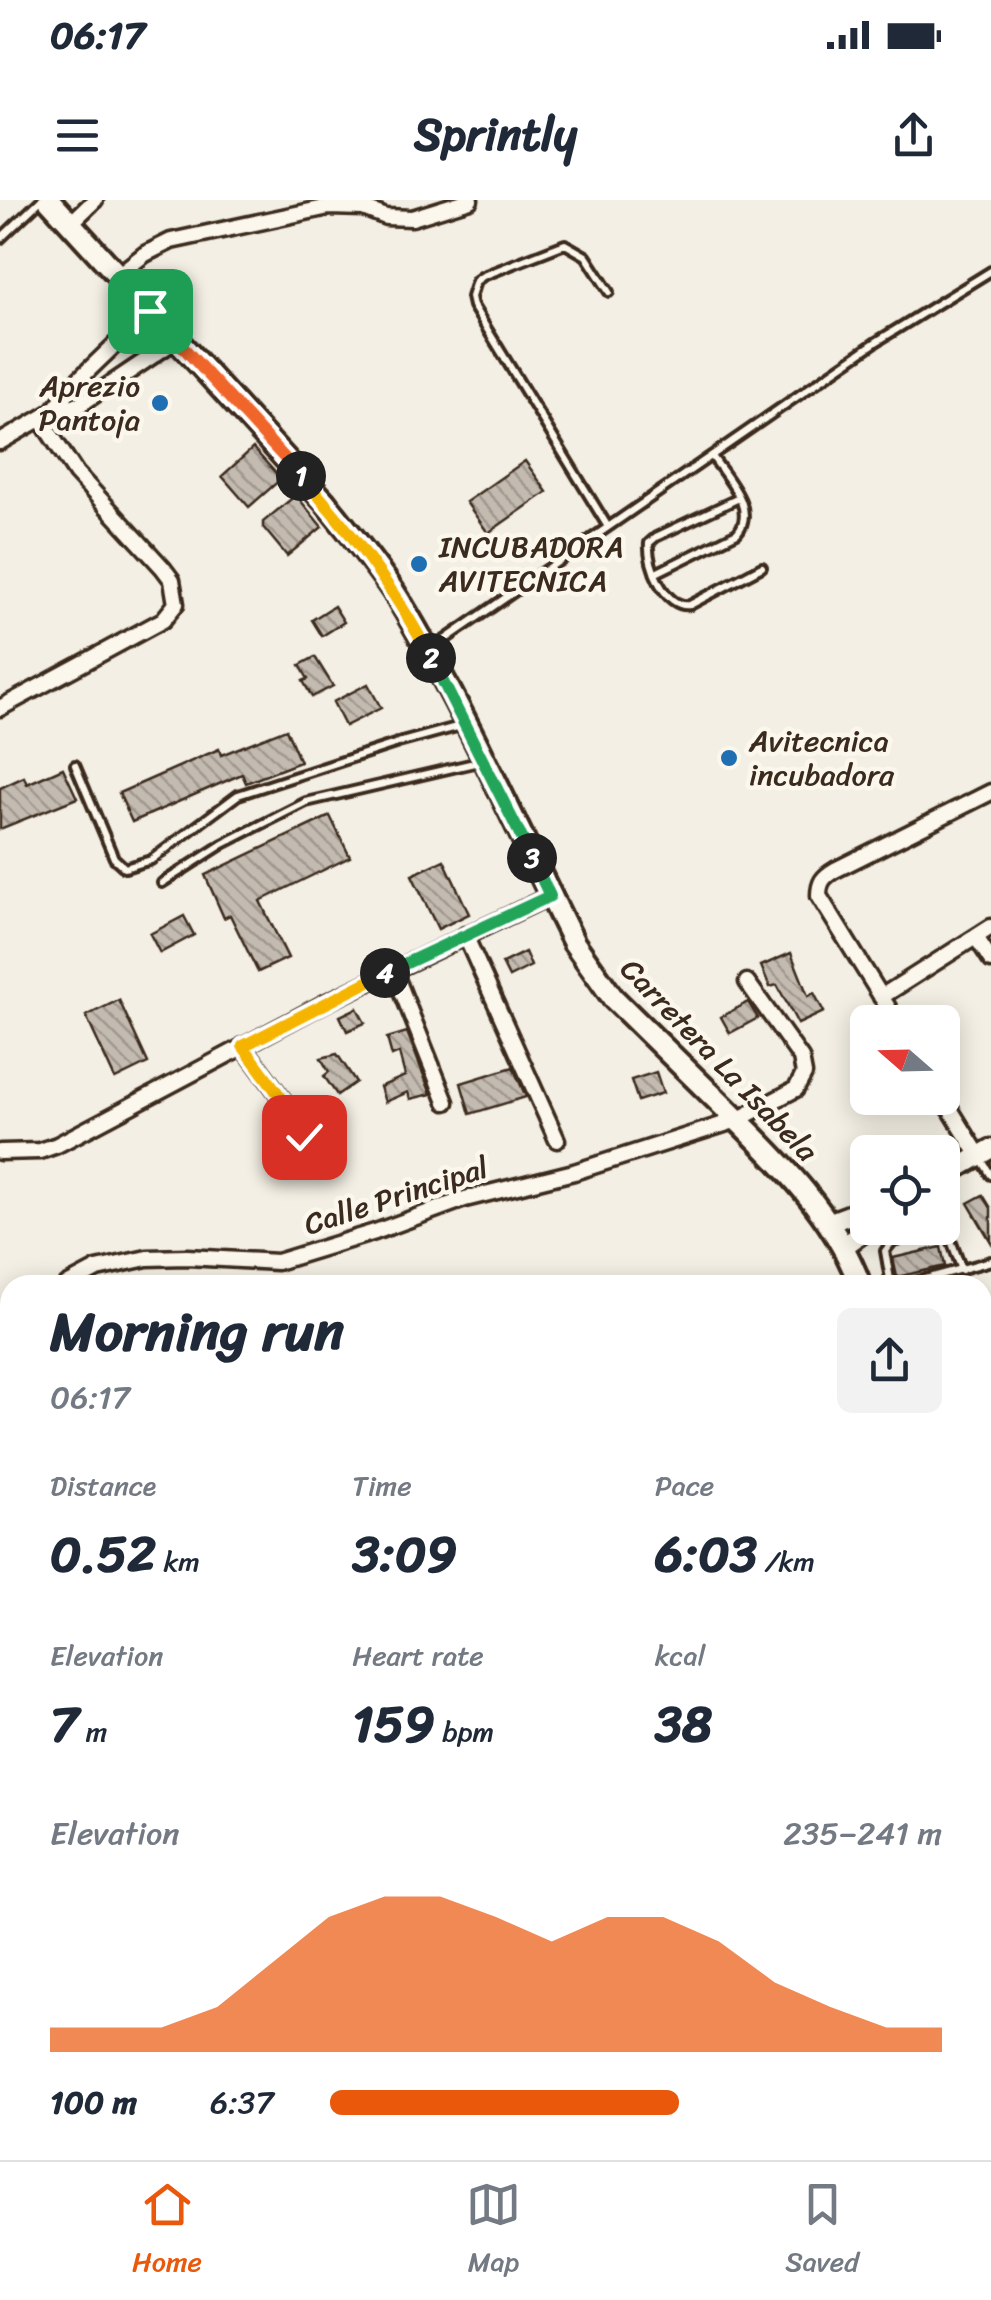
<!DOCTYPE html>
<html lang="en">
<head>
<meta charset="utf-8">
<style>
  body { margin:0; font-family:Sriracha,sans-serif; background:#f2f2f3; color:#1f2937; height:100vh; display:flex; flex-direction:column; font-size:38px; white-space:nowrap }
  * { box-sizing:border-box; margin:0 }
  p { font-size:32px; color:#747a83 }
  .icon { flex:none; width:55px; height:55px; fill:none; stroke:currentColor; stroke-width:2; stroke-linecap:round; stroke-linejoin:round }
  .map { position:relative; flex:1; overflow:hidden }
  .sheet { position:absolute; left:0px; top:1075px; width:992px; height:885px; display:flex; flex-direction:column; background:#fff; border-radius:30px 30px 0 0; box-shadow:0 5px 25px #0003 }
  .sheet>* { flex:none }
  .needle { width:65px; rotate:290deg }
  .controls { position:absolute; left:850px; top:805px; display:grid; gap:20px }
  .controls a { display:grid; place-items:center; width:110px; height:110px; border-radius:15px; background:#fff; box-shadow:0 5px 25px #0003; font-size:50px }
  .pin { position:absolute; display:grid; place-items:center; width:85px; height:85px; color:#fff; margin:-42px; border-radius:20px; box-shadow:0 5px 15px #0006 }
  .km { position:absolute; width:50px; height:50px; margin:-25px; border-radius:50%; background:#222; color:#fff; font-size:28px; line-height:50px; text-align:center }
  .round { display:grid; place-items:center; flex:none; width:105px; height:105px; border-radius:15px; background:#f2f2f3 }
  .overview { display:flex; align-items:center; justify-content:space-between; height:170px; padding:0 50px }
  h1 { font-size:55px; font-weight:700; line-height:75px }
  .figures { display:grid; grid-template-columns:repeat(3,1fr); gap:15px; height:170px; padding:10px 50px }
  .figures div { display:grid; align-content:center }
  .figures b { font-size:50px; font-weight:700 }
  .figures small { font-size:28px; font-weight:400 }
  .figures p { font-size:28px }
  .chart { height:280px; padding:20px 50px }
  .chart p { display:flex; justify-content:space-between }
  .chart svg { width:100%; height:180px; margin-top:10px; fill:#ea580c; opacity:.7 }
  ul { padding:0 50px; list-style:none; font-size:32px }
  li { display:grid; grid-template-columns:160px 120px 1fr; align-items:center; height:75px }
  li i { height:25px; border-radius:12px; background:#ea580c }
  .status { display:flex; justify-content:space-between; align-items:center; height:70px; padding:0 50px; background:#fff; direction:ltr }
  .status svg { height:28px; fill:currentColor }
  header { display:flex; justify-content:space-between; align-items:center; height:130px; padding:0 50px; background:#fff; font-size:45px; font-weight:700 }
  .dock { display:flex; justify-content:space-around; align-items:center; height:140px; border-top:2px solid #e0e1e3; background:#fff; font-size:28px; color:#747a83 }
  .dock a { display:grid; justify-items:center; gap:5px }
  .dock .current { color:#ea580c }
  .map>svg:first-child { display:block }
</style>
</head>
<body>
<div class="status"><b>06:17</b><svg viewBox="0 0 49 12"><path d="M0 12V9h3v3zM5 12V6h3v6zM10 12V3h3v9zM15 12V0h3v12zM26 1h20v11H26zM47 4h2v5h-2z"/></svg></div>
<header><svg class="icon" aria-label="menu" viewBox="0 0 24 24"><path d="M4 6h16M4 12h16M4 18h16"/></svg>Sprintly<svg class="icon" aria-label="share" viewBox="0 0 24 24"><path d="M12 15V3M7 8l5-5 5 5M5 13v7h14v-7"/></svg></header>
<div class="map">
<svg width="991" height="1960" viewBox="0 0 991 1960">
  <defs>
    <pattern id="building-back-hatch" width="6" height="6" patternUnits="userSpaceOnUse" patternTransform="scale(2.5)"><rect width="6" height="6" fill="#c3bbb0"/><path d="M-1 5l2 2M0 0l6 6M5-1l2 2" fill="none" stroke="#a0988f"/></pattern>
  </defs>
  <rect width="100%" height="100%" fill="#f3efe4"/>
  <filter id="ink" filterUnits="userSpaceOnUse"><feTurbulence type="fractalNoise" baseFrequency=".01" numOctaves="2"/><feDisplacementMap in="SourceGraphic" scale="20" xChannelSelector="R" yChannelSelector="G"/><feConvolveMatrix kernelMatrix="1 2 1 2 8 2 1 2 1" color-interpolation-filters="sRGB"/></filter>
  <g filter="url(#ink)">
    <path fill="url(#building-back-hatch)" stroke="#3b2a1e" stroke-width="2.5" d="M253 248 281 279 249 307 222 276Z
      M525 261 547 292 488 333 466 302Z
      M296 295 322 327 287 356 263 327V322Z
      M334 406 344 422 322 436 312 420Z
      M315 457 333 486 312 497 303 481 308 479 300 465Z
      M368 484 381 508 345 526 333 502Z
      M286 529 300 562 246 583 242 574 132 622 119 593 219 549 221 555Z
      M63 568 77 598 0 629V588L24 577 27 584Z
      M330 616 350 657 260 701 288 758 258 772 230 715 224 718 205 675Z
      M444 660 469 714 438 729 412 675Z
      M184 716 194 735 160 753 150 734Z
      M525 752 531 766 509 777 502 763Z
      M791 753 808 796 814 793 824 812 798 824 777 785 770 787 761 766Z
      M119 800 148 863 115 879 86 816Z
      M748 802 758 818 730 833 721 817Z
      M357 808 365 823 347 831 340 816Z
      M407 832 431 894 410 899 408 892 385 902 380 887 405 876 399 853 392 856 387 838Z
      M337 854 356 882 337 895 324 876 329 872 321 858Z
      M513 867 526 897 470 914 461 883Z
      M656 872 663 893 638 901 631 880Z
      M983 995 991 1008V1042L968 1003Z
      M941 1047 945 1066 897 1077 893 1058Z"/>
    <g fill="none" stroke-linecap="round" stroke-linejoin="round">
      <g stroke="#3b2a1e" stroke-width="14">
        <path id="service" d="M0 39 41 0
          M739 298 656 337 649 343C647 365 665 409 690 405L762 367
          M608 327 473 106 471 97 476 81 483 76 565 44 586 56 609 92
          M656 373 737 333C758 309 726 278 712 256
          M433 448 876 142 991 71
          M75 565 114 658 125 668 151 660 238 595 398 543 464 525
          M162 683 223 644 306 602 483 561
          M981 959 991 975
          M942 1016 962 1070
          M891 1085 885 1051 893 1041 947 1028
          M904 1085 991 1061
          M931 1950 941 1960
          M889 1960 904 1950"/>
      </g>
      <g stroke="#3b2a1e" stroke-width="21">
        <path id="minor" d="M71 23 95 0
          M118 75 145 54 171 41 329 7 363 8 386 17 412 18 470 0
          M53 211 73 185 150 111
          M0 242 53 211 81 204 176 140
          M0 508 163 420 176 404 172 380 163 368 76 273 41 220
          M465 735 557 940
          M976 737 991 760
          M393 769 446 902
          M881 797 991 727
          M897 822 819 696C819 682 823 677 835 670L991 592
          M243 846 302 926V945L277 961
          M942 896 979 956
          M0 952 40 951 57 945 327 802 550 696
          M67 1085 97 1069 147 1058 187 1057 277 1062 375 1032 465 999 574 972 737 920 796 889 804 874 801 858 747 782
          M0 1122 10 1117
          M982 1257 991 1255
          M0 1311 10 1308
          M982 1325 991 1324
          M982 1403 991 1400
          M0 1541 10 1584
          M982 1681 991 1679
          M0 1809 10 1806
          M0 1878 10 1914
          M20 1950 22 1960
          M150 1950 152 1960
          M476 1950 490 1960
          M626 1950 638 1960"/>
      </g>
      <g stroke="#3b2a1e" stroke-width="25">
        <path id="tertiary" d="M942 977 991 949
          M828 1023 868 1008
          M843 1047 869 1028"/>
      </g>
      <g stroke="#3b2a1e" stroke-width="28">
        <path id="secondary" d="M49 0 325 302C350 334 378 366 399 400 465 510 517 629 574 743L613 798C650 834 687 871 724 907 777 959 834 1013 860 1085
          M982 1502 991 1514"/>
      </g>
      <use href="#service" stroke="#fbf7ec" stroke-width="6"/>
      <use href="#minor" stroke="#fbf7ec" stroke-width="14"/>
      <use href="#tertiary" stroke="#fbf7ec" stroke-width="18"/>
      <use href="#secondary" stroke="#fbf7ec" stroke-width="20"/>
    </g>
  </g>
  <g fill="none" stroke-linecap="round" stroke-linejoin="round" filter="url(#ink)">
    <g stroke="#fff" stroke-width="20">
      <path id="split-1" d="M150 111 301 276"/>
    </g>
    <g stroke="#fff" stroke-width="20">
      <path id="split-2" d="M301 276C352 332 396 391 431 458"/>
    </g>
    <g stroke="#fff" stroke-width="20">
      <path id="split-3" d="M431 458 532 658"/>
    </g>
    <g stroke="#fff" stroke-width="20">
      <path id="split-4" d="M385 773 550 696 532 658"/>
    </g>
    <g stroke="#fff" stroke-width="20">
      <path id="split-5" d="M304 937 302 926 243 846 385 773"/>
    </g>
    <use href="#split-1" stroke="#f0652b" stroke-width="12"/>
    <use href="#split-2" stroke="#f5b400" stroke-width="12"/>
    <use href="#split-3" stroke="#22a559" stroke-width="12"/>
    <use href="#split-4" stroke="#22a559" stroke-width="12"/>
    <use href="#split-5" stroke="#f5b400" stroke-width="12"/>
  </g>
  <g fill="#1f6fb2" stroke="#fbf7ec" stroke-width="4">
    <circle cx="160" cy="203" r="10"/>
    <circle cx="419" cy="364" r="10"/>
    <circle cx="729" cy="558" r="10"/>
  </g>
  <g text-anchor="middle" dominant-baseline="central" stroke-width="9" stroke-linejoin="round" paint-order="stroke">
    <g font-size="30" fill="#3b2a1e" stroke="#fbf7ec" text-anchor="start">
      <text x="140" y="186" text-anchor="end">Aprezio<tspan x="140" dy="34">Pantoja</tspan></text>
      <text x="439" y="347">INCUBADORA<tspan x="439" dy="34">AVITECNICA</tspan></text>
      <text x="749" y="541">Avitecnica<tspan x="749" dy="34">incubadora</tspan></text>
    </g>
    <g font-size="30" fill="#3b2a1e" stroke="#fbf7ec">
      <text transform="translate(719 860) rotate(46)">Carretera La Isabela</text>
      <text transform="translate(396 996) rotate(-18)">Calle Principal</text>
    </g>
  </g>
</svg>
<div class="controls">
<a><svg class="needle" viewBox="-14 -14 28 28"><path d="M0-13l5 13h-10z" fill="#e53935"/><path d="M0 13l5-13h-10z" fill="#747a83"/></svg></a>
<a><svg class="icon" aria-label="locate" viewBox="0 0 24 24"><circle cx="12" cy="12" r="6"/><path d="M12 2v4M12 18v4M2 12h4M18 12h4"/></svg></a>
</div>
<div class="pin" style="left:150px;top:111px;background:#1e9e55"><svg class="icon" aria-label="arrive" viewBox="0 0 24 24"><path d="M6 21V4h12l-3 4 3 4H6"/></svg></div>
<div class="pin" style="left:304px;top:937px;background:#d93025"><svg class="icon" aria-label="check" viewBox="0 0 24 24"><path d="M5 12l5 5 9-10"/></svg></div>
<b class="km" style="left:301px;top:276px">1</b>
<b class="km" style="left:431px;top:458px">2</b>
<b class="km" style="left:532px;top:658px">3</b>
<b class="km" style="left:385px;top:773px">4</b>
<section class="sheet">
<div class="overview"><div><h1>Morning run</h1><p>06:17</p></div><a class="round"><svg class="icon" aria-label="share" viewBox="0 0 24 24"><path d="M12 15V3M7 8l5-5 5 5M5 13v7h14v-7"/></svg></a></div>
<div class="figures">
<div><p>Distance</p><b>0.52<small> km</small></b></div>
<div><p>Time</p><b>3:09</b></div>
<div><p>Pace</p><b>6:03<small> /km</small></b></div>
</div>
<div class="figures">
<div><p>Elevation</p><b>7<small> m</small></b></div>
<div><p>Heart rate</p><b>159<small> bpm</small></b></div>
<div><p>kcal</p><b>38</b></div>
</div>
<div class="chart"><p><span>Elevation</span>235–241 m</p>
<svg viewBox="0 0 160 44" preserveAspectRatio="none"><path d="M0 44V38L10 38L20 38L30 33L40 22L50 11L60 6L70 6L80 11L90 17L100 11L110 11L120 17L130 27L140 33L150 38L160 38V44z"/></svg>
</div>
<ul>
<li><b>100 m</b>6:37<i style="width:57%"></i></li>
</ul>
</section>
</div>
<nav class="dock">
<a class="current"><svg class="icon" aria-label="home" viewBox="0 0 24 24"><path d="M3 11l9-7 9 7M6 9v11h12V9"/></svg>Home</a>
<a><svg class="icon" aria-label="map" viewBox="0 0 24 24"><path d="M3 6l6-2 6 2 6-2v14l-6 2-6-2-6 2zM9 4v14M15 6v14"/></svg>Map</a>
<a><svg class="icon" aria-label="saved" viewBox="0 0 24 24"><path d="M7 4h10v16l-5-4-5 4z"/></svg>Saved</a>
</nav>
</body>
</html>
